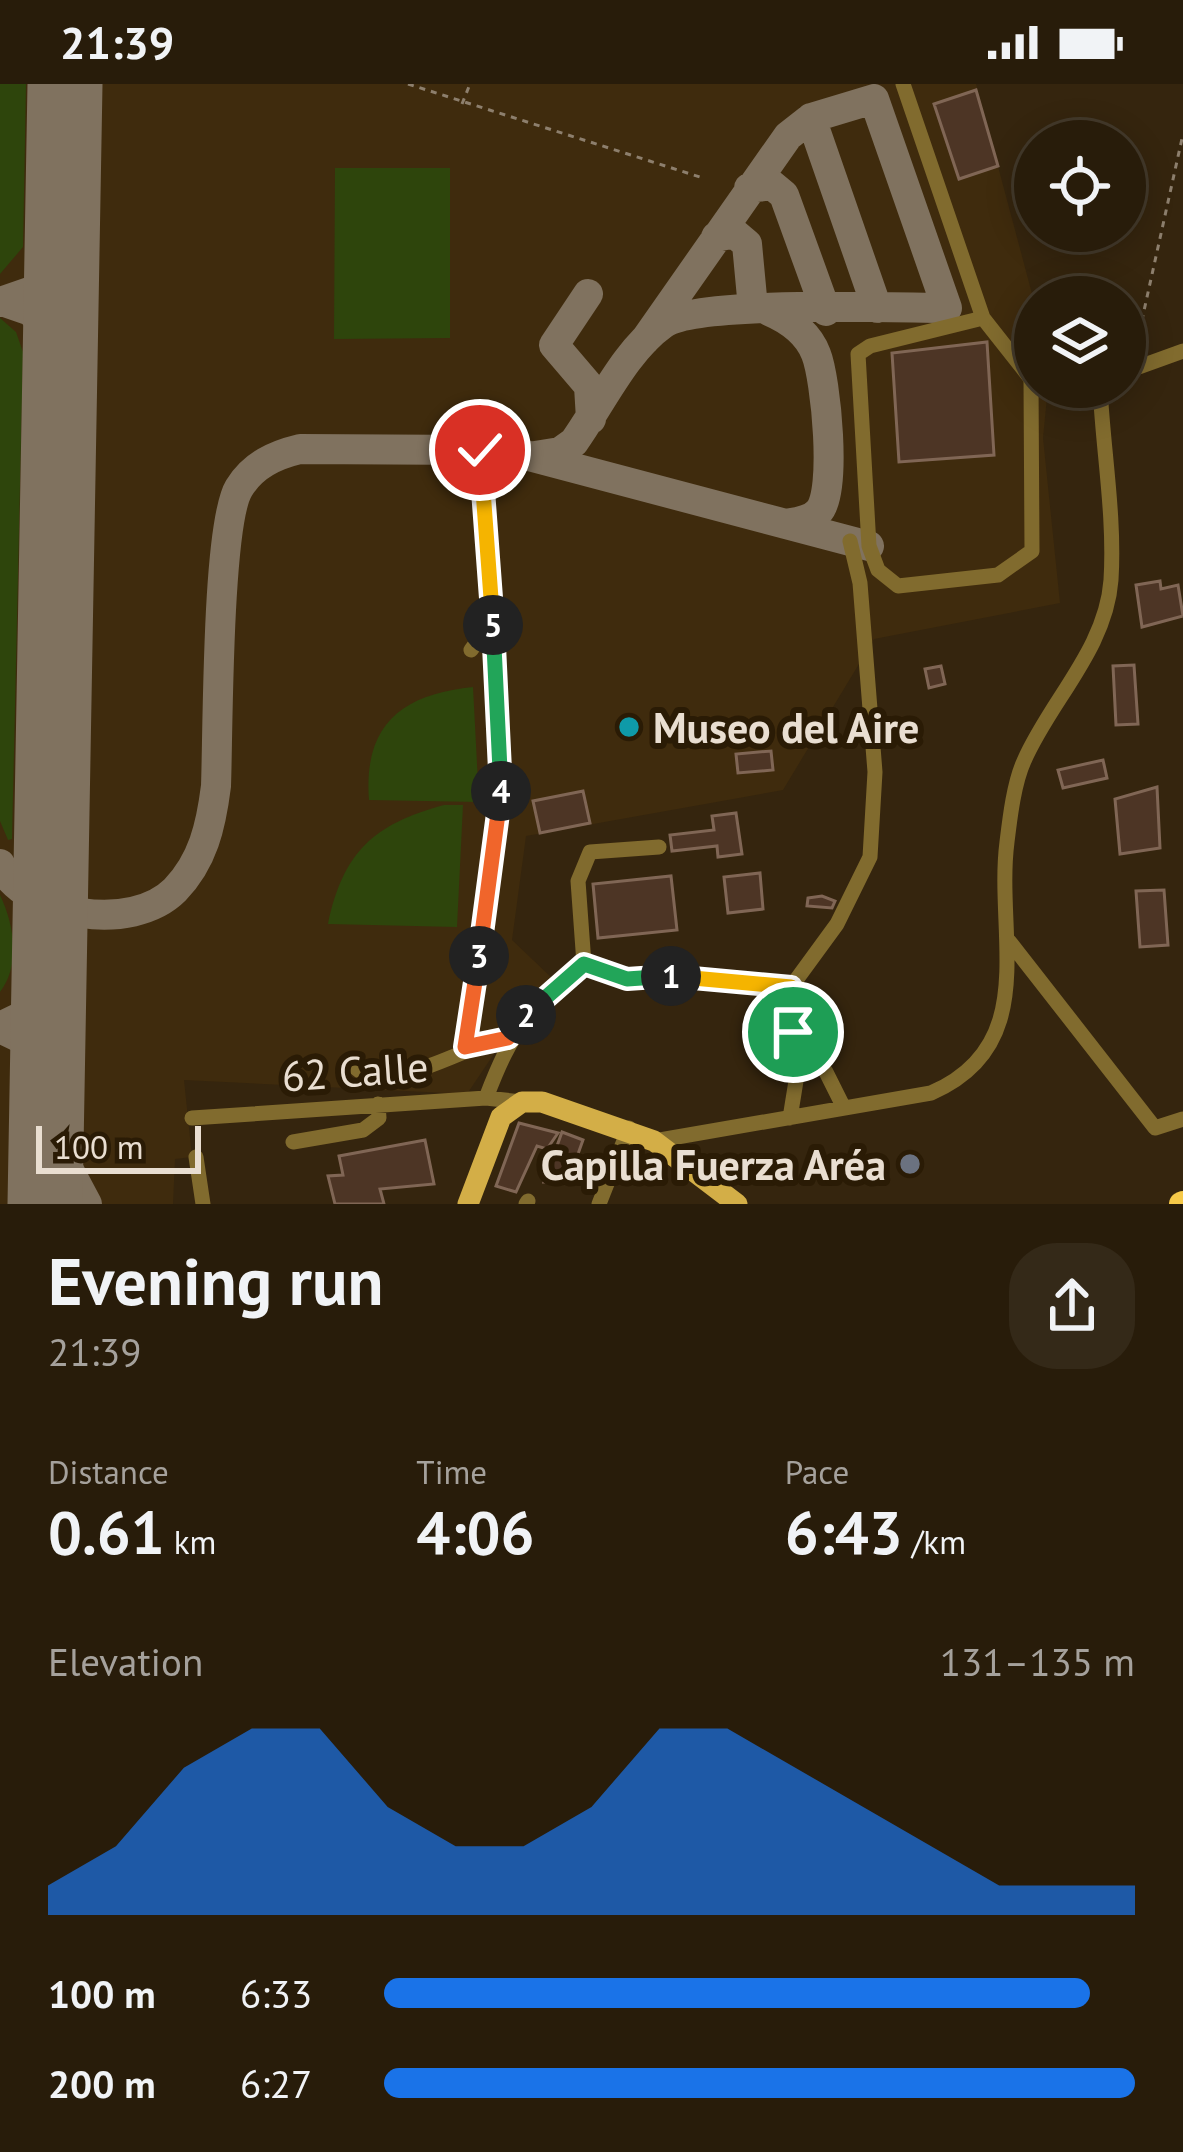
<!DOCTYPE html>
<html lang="en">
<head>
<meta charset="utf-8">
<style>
  body { margin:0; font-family:"PT Sans",sans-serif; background:#342918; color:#f1f3f6; height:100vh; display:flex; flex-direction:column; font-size:45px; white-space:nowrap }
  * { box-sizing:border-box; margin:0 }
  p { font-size:39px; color:#a5a19c }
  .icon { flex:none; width:66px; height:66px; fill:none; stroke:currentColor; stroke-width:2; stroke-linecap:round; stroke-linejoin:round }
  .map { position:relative; height:1120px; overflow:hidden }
  .sheet { display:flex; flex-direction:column; background:#281c0a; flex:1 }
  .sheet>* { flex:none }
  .tools { position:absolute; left:1014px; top:36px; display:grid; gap:24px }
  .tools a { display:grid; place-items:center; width:132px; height:132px; border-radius:50%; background:#281c0a; box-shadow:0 6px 30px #0003,0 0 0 3px #443a2b; font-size:60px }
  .scale { position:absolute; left:36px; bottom:30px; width:165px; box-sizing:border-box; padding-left:12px; border:6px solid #e9ded1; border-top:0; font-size:33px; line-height:42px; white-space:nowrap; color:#e9ded1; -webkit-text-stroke:9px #2a1b05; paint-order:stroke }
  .pin { position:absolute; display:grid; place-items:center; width:102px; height:102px; color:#fff; margin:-51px; border:6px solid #fff; border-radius:50%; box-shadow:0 3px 12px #0007 }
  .km { position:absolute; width:60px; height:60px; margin:-30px; border-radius:50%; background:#222; color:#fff; font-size:33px; line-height:60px; text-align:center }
  .round { display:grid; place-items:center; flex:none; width:126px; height:126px; border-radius:48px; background:#342918 }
  .head { display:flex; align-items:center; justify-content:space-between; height:204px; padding:0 48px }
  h1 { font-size:66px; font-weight:600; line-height:90px }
  .metrics { display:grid; grid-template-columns:repeat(3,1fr); gap:18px; height:204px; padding:12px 48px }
  .metrics div { display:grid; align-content:center }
  .metrics b { font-size:60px; font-weight:600 }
  .metrics small { font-size:33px; font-weight:400 }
  .metrics p { font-size:33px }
  .chart { height:336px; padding:24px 48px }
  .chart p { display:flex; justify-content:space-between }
  .chart svg { width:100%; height:216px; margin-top:12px; fill:#1a73e8; opacity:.7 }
  ul { padding:0 48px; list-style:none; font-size:39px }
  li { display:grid; grid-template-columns:192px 144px 1fr; align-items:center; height:90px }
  li i { height:30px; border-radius:15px; background:#1a73e8 }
  .status { display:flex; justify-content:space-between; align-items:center; height:84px; padding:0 60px; background:#281c0a; direction:ltr }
  .status svg { height:33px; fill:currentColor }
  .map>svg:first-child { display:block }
</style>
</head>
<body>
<div class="status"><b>21:39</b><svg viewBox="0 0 49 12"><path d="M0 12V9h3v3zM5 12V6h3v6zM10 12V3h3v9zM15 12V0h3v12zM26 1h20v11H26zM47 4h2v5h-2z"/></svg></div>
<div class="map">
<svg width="1183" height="1120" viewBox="0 0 1183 1120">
  <rect width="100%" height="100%" fill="#35250e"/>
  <path fill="#3f2b0d" d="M0 0H976L1035 221V303H1048L1043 354 1060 519 874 555 783 706 526 752 512 856 554 896 518 934 467 1010 184 996 192 1073 175 1075 173 1120H0Z"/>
  <path fill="#2e450c" d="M0 0H26L23 163 0 190Z
    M335 84H450V254L334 255Z
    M0 234 16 248 23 268 12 755 8 756 0 737Z
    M473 603 479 718 369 716C363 639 404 610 473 603Z
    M444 721H463L457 843 328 840C343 769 373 740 444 721Z
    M0 811C14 840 21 881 0 908Z"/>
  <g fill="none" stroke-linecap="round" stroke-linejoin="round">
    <path stroke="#80725f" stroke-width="30" d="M811 34 877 224
      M749 104 772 101 784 111 826 227
      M716 153 734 149 747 160 753 224
      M588 210 554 261 589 302 591 335
      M0 218 38 205 62 167
      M5 218 31 227 60 260
      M769 227C790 236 808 249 816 270 826 295 837 408 819 427 811 437 797 438 785 440
      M535 372 560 368 574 358C601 320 625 267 663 240 696 216 896 224 947 224L874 15 811 34 788 52 645 256
      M0 780C27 833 132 849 175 806 203 777 211 742 216 702 218 648 217 440 239 404 253 381 275 371 300 365L480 366 529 372 869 462
      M0 943 37 925 48 897
      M0 944 33 960 47 990
      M46 1043 87 1120"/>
    <path stroke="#80725f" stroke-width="75" d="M45 1120 65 0"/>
  </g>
  <path fill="#4d3525" stroke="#806655" stroke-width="3" d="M976 6 998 82 959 95 934 20Z
    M987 258 994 371 899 378 892 269Z
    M1160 497 1161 505 1178 501 1183 532 1142 543 1136 501Z
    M1134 581 1138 640 1116 641 1113 582Z
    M941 582 945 600 929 604 925 585Z
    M771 667 773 686 738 689 736 670Z
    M1103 676 1107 694 1063 704 1058 686Z
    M1157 703 1160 764 1120 770 1115 715Z
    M583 707 590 739 540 749 533 717Z
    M736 729 742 770 718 773 717 762 672 767 670 751 714 746 712 732Z
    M760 789 763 825 728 829 724 793Z
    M671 792 677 846 598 854 593 800Z
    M1164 806 1168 861 1140 863 1136 807Z
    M808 814 822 812 835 817 832 824 807 822Z
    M519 1039 558 1049 547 1065 537 1062 516 1108 496 1102Z
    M562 1048 583 1056 568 1098H544Z
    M425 1056 434 1100 380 1105 384 1120H335L328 1092 343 1091 339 1072Z"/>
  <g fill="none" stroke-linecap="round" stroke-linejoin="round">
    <path stroke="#8d7f6d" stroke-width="3" stroke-dasharray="6 6" stroke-linecap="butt" d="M408 0 703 94
      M462 20 470 0
      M1134 272 1183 50"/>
    <path stroke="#816b2e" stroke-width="15" d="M903 0 983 234 1035 300
      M983 234 870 262 858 270 869 462 878 486 898 502 998 491 1032 467 1031 297
      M1125 288 1183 267
      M1039 303H1063
      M471 566 493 536
      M1009 857 1155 1044 1183 1035
      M584 880 627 895 666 891 791 903
      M584 880 578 797 590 768 659 763
      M793 948 826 988 844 1024
      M465 963 502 724 480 366
      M352 981 366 992C419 997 458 964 508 954
      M486 1014C513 943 527 930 584 880
      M192 1034 486 1014 522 1018
      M790 1034 796 997 791 903 837 840 870 773 875 688 860 499 850 457
      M654 1057 931 1009C1042 961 995 851 1007 758 1010 733 1014 699 1024 677 1050 617 1106 565 1111 496 1115 432 1103 366 1100 303
      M293 1058 363 1046 379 1034 378 1020
      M196 1073 203 1120
      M526 1120 528 1117
      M599 1120 629 1044"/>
    <path stroke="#d3ae47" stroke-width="21" d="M468 1120 501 1033 522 1018H542L654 1057 737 1120"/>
    <path stroke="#f6c948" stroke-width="24" d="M1181 1120 1183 1119"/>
  </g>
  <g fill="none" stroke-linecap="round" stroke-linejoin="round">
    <g stroke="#fff" stroke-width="24">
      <path id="split-1" d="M671 892 791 903 793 948"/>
    </g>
    <g stroke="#fff" stroke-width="24">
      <path id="split-2" d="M526 931 584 880 627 895 671 892"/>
    </g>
    <g stroke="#fff" stroke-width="24">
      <path id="split-3" d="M479 872 465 963 508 954 526 931"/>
    </g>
    <g stroke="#fff" stroke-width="24">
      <path id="split-4" d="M479 872 501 707"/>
    </g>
    <g stroke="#fff" stroke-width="24">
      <path id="split-5" d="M493 541 501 707"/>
    </g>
    <g stroke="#fff" stroke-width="24">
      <path id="split-6" d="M480 366 493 541"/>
    </g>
    <use href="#split-1" stroke="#f5b400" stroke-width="15"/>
    <use href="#split-2" stroke="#22a559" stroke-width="15"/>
    <use href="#split-3" stroke="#f0652b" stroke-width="15"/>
    <use href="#split-4" stroke="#f0652b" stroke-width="15"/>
    <use href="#split-5" stroke="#22a559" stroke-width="15"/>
    <use href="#split-6" stroke="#f5b400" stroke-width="15"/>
  </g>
  <circle fill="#0f9aa8" stroke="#2a1b05" stroke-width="4.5" cx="629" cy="643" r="12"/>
  <circle fill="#6b7280" stroke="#2a1b05" stroke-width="4.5" cx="910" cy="1080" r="12"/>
  <g text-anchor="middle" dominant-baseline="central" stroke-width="12" stroke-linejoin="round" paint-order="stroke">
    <g font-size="42" font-weight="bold" fill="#e9ded1" stroke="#2a1b05" text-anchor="start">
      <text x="653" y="643">Museo del Aire</text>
      <text x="886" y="1080" text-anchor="end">Capilla Fuerza Aréa</text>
    </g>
    <g font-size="42" fill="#e9ded1" stroke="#2a1b05">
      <text transform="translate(355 987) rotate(-4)">62 Calle</text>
    </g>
  </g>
</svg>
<div class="tools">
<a><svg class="icon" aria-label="locate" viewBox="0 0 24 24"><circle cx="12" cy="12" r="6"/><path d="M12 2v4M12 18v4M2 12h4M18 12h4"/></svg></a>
<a><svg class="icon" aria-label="layers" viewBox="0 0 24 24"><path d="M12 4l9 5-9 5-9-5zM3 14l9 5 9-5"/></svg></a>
</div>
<div class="scale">100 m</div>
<div class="pin" style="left:793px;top:948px;background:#1e9e55"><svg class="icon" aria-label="arrive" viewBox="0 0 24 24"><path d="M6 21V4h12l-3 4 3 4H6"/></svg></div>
<div class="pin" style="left:480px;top:366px;background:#d93025"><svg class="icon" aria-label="check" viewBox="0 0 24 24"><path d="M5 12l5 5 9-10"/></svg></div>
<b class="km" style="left:671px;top:892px">1</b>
<b class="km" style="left:526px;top:931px">2</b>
<b class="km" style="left:479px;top:872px">3</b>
<b class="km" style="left:501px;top:707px">4</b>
<b class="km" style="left:493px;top:541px">5</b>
</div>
<section class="sheet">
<div class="head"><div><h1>Evening run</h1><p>21:39</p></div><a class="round"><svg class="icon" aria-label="share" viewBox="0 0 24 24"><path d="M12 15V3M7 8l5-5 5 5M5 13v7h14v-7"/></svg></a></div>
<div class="metrics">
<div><p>Distance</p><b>0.61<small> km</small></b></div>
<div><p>Time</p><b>4:06</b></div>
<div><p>Pace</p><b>6:43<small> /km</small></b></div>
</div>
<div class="chart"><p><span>Elevation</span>131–135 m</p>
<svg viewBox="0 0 160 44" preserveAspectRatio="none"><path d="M0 44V38L10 30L20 14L30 6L40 6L50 22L60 30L70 30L80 22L90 6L100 6L110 14L120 22L130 30L140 38L150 38L160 38V44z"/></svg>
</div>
<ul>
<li><b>100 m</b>6:33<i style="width:94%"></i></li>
<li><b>200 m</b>6:27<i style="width:100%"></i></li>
</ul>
</section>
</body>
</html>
